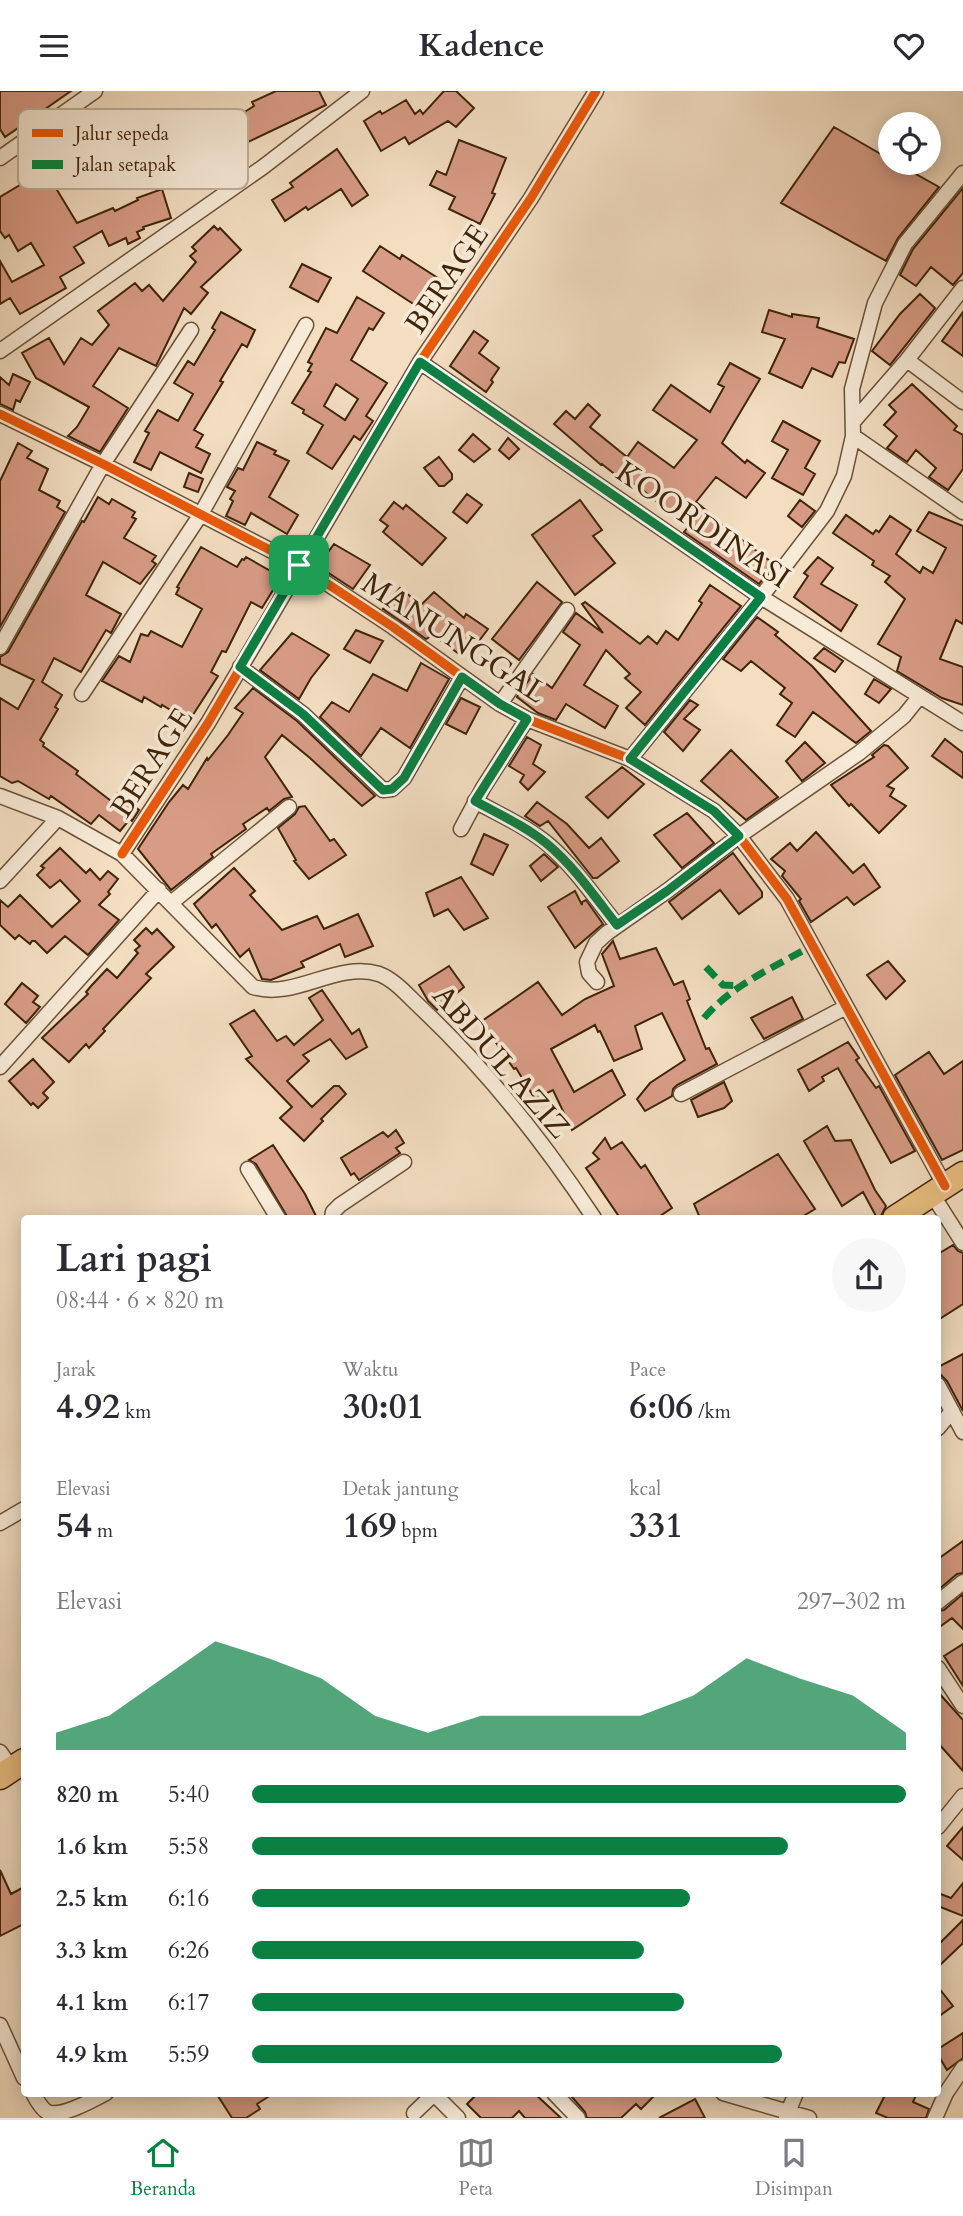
<!DOCTYPE html>
<html lang="id">
<head>
<meta charset="utf-8">
<style>
  body { margin:0; font-family:Cardo,serif; background:#f7f7f7; color:#2b2b33; height:100vh; display:flex; flex-direction:column; font-size:26px; white-space:nowrap }
  * { box-sizing:border-box; margin:0 }
  p { font-size:23px; color:#7c7c81 }
  .icon { flex:none; width:38px; height:38px; fill:none; stroke:currentColor; stroke-width:2; stroke-linecap:round; stroke-linejoin:round }
  .map { position:relative; flex:1; overflow:hidden }
  .side { position:absolute; left:21px; top:1124px; width:920px; height:882px; display:flex; flex-direction:column; background:#fff; border-radius:7px; box-shadow:0 4px 18px #0003 }
  .side>* { flex:none }
  .controls { position:absolute; left:878px; top:21px; display:grid; gap:14px }
  .controls a { display:grid; place-items:center; width:63px; height:63px; border-radius:50%; background:#fff; box-shadow:0 4px 18px #0003; font-size:35px }
  .pin { position:absolute; display:grid; place-items:center; width:60px; height:60px; color:#fff; margin:-30px; border-radius:14px; box-shadow:0 4px 10px #0006 }
  .round { display:grid; place-items:center; flex:none; width:74px; height:74px; border-radius:37px; background:#f7f7f7 }
  .overview { display:flex; align-items:center; justify-content:space-between; height:119px; padding:0 35px }
  h1 { font-size:38px; font-weight:700; line-height:52px }
  .figures { display:grid; grid-template-columns:repeat(3,1fr); gap:10px; height:119px; padding:7px 35px }
  .figures div { display:grid; align-content:center }
  .figures b { font-size:35px; font-weight:700 }
  .figures small { font-size:19px; font-weight:400 }
  .figures p { font-size:19px }
  .chart { height:196px; padding:14px 35px }
  .chart p { display:flex; justify-content:space-between }
  .chart svg { width:100%; height:126px; margin-top:7px; fill:#0b8043; opacity:.7 }
  ul { padding:0 35px; list-style:none; font-size:23px }
  li { display:grid; grid-template-columns:112px 84px 1fr; align-items:center; height:52px }
  li i { height:18px; border-radius:9px; background:#0b8043 }
  header { display:flex; justify-content:space-between; align-items:center; height:91px; padding:0 35px; background:#fff; font-size:32px; font-weight:700 }
  .tabs { display:flex; justify-content:space-around; align-items:center; height:98px; border-top:2px solid #e1e1e2; background:#fff; font-size:19px; color:#7c7c81 }
  .tabs a { display:grid; justify-items:center; gap:4px }
  .tabs .active { color:#0b8043 }
  .map>svg:first-child { display:block }
</style>
</head>
<body>
<header><svg class="icon" aria-label="menu" viewBox="0 0 24 24"><path d="M4 6h16M4 12h16M4 18h16"/></svg>Kadence<svg class="icon" aria-label="heart" viewBox="0 0 24 24"><path d="M12 20l-8-8c-3-5 5-10 8-4 3-6 11-1 8 4z"/></svg></header>
<div class="map">
<svg width="963" height="2027" viewBox="0 0 963 2027">
  <rect width="100%" height="100%" fill="#f3dec2"/>
  <filter id="stains"><feTurbulence type="fractalNoise" baseFrequency=".00286" numOctaves="4"/><feColorMatrix values="0 0 0 0 .2 0 0 0 0 .09 0 0 0 0 .02 0 0 0 .5 -.17"/></filter>
  <radialGradient id="worn" r=".72"><stop offset=".6" stop-color="#630" stop-opacity="0"/><stop offset="1" stop-color="#630" stop-opacity=".3"/></radialGradient>
  <path fill="#d89c86" stroke="#3f240a" stroke-width="2" fill-rule="evenodd" d="M0 0H71L5 46 0 38Z
    M276 0H319L326 14 246 52 232 29 254 15 252 11Z
    M444 0H456L474 17 456 36 448 30 409 53 405 46 381 60 364 30 380 20 382 23 406 9 415 23 420 19 423 23Z
    M834 36 891 69V72H896L939 96 898 147 886 170 781 112Z
    M459 49 506 67 492 102 495 103 480 133 449 118 455 106 430 94 437 80 446 84Z
    M337 58 368 104 352 115 341 98 308 119 306 116 285 130 272 109 293 96 290 92Z
    M45 79 77 132 113 117 115 120 138 109 137 107 162 98 171 127 143 136 144 138 137 141 140 147 128 153 126 147 109 155 102 140 74 156 84 172 60 186 66 197 20 223 10 207 0 213V170L12 191 44 174 31 152 18 160 9 144 5 147 0 140V106Z
    M963 97V182L953 194 931 176 916 195 900 184 913 158Z
    M214 135 218 139 220 137 241 159 201 196 208 202 191 223 184 217 156 275 119 257 93 295 128 317 100 361 68 345 77 336 89 316 36 287 22 262 49 247 64 273 81 247 92 254 109 234 98 220 135 192 142 200 149 194 163 210 196 171 190 165 196 160 192 156Z
    M380 155 400 168 402 164 441 189 421 218 363 180Z
    M302 173 331 187 318 211 290 196Z
    M920 203 935 217 890 274 872 260 900 223Z
    M357 206 384 222 373 239 369 237 351 269 387 292 366 325 373 330 360 349 354 345 332 378 307 362 323 334 303 322 304 319 292 312 311 281 308 280 312 273 308 271 326 237 337 242ZM336 293 358 308 345 329 324 315Z
    M769 219 792 226V223L819 227 817 236 854 248 845 272 839 271 832 286 812 277 802 297 769 282 785 248 762 241Z
    M221 221 255 239 247 256 242 253 220 290 223 291 194 339 203 344 196 356 210 363 201 382 160 361 151 379 134 371 149 342 145 340 158 319 178 330 193 303 174 292 188 270 194 274 215 239 212 237Z
    M963 221V265L942 250Z
    M474 240 488 250 479 262 499 277 491 289 493 291 486 301 450 275Z
    M730 272 760 288 722 352 745 372 747 369 765 382 746 407 716 386 696 411 707 420 706 422 774 473 759 493 684 441 688 436 635 393 632 397 602 373 601 374 554 333 566 320 575 328 588 313 600 324 590 336 627 366 638 351 674 377 697 349 653 319 671 294 710 321 724 296 718 293Z
    M13 283 30 291 20 311 16 309 13 319 0 313V286L9 294Z
    M912 293 957 335 954 339 963 344V378L948 399 929 386 936 377 916 359 907 371 887 357 897 345 884 334 896 321 889 314Z
    M783 330 820 350 805 377 815 383 803 404 772 387 788 359 772 350Z
    M473 343 490 358 474 371 459 359Z
    M508 347 519 358 509 368 499 359Z
    M257 351 276 360 274 363 289 370 269 406 298 424 287 443 251 422 245 434 226 425 233 410 230 408 235 400 227 396 238 377 243 379Z
    M18 352 32 360 27 367 48 378 39 399 60 410 57 416 65 421 0 536V390Z
    M439 366 452 383V388L444 395H439L424 377Z
    M189 382 203 388 198 401 184 396Z
    M467 403 482 414 467 432 453 421Z
    M98 406 109 413 112 408 135 421 132 426 136 428 124 447 156 465 152 470 156 473 140 493 103 471 86 504 121 523 111 542 106 539 81 581 54 567 42 591 62 604 55 616 58 618 40 649 44 652 43 655 78 680 76 683 111 710 118 702 139 719 132 730 130 728 120 740 99 724 91 733 51 705 49 708 18 690 12 692 0 685V607L18 618 34 589 0 573V566L8 561 82 430 84 431Z
    M580 409 602 439 593 445 615 472 575 504 532 444Z
    M800 409 815 420 802 436 788 425Z
    M394 411 403 418 406 414 446 447 422 474 383 441 388 435 380 429Z
    M929 421 963 435V533L956 529 940 568 963 576V614L942 607 897 580 901 566 878 553 905 508 885 491 890 485 872 474 874 470 833 442 846 424 873 443 876 439 879 441 890 425 911 439 896 463 920 482 923 476 933 482 946 457 917 440Z
    M334 453 370 474 353 498 318 475Z
    M201 456 237 476 242 468 244 469 246 466 281 486 262 517 251 511 226 561 222 560 211 581 218 585 189 630 162 614 161 616 144 606 142 611 102 590 119 565 130 571 141 543 148 545 151 540 182 556 202 518 176 503 179 497 177 496Z
    M818 466 833 477 821 493 857 514 841 540 794 506 808 485 804 482Z
    M537 491 562 511 519 569 492 548Z
    M710 494 741 515 645 634 626 617 641 601 625 587 630 583 606 559 584 594 618 615 605 637 566 613 556 629 538 622 517 606 533 583 552 597 580 554 563 541 576 522 603 542 582 513 585 511 640 553 648 545 657 553 666 540 678 549 702 512 699 510Z
    M400 497 421 514 434 501 464 527 466 523 488 538 469 563 463 558 459 563 433 544 426 548 383 518Z
    M757 526 778 541 775 544 812 575 871 640 856 652 813 621 795 646 777 634 792 612 780 603 785 597 751 570 741 580 723 568Z
    M356 539 383 550 370 572 344 558Z
    M292 542 329 564 311 587 299 608 260 579Z
    M824 557 843 570 835 581 814 567Z
    M421 572 449 588 410 657 381 637 361 665 320 626 332 611 349 621 373 583 407 600Z
    M874 588 891 598 879 612 865 603Z
    M253 597 297 630 375 705 362 715 310 667 282 644 265 666 292 706 284 708 269 720 267 717 243 733 246 738 211 763 213 766 171 799 138 758 169 711 183 694 188 698 207 667 208 669 228 644 243 622 235 617Z
    M461 607 480 616 466 643 446 633Z
    M690 609 698 614 684 628 700 639 683 660 664 641Z
    M527 646 541 654 533 673 545 681 528 699 520 691 524 684 509 675Z
    M945 648 963 662V687L932 665Z
    M805 651 825 672 802 690 786 670Z
    M884 654 888 655 908 677 887 695 894 698 890 705 906 715 879 742 851 713 849 715 831 694 874 666 872 664Z
    M731 659 778 706 746 729 701 690Z
    M622 676 644 693 608 727 586 706Z
    M537 711 567 733 589 757 601 747 619 770 597 787H593L548 730 540 735 525 725Z
    M305 715 330 750 334 748 346 764 309 788 294 770 296 769 278 737 295 723 299 716Z
    M687 722 714 752 682 777 654 744Z
    M816 741 853 782 864 773 880 796 854 814 847 806 811 831 799 810 801 808 782 785 785 780 771 768 790 752 797 760Z
    M484 743 508 754 493 784 471 773Z
    M60 757 86 782 90 778 100 789 108 780 118 788 108 801 110 803 99 814 119 829 88 864 65 845 47 862 35 850H32L30 853 19 844 15 848 0 834V809L8 816 20 804 52 836 80 810 60 789 50 797 37 784 44 777 41 775Z
    M733 762 762 801V806L739 823 720 799 682 828 669 811Z
    M544 763 558 776 541 790 530 775Z
    M234 777 255 800 250 804 282 839 317 825 324 838 358 823 373 855 345 866 340 853 301 871 304 876 271 889 262 888 249 858 240 866 216 833 212 837 194 813Z
    M461 786 488 827 464 839 448 818 434 825 426 802Z
    M575 800 582 814V811L586 809 603 833 575 857 548 816Z
    M146 837 152 843 157 838 174 856 146 883 151 887 103 938 105 940 89 957 86 953 69 971 42 947 88 903 86 901 92 894 107 878 117 887 138 862 135 859 140 855 134 849Z
    M613 850 620 868 656 857 674 894 683 890 690 908 687 910 706 958 709 957 717 973 677 994 673 998 672 1005 645 1020 637 1008 650 992 685 969 662 922 635 935 642 958 614 970 600 940 598 941 595 934 551 958 574 1001 612 979 625 1004 572 1039 553 999 535 1008 516 977 514 978 504 964 482 930 538 891 562 924 585 908 614 895 602 863Z
    M888 870 905 890 886 908 867 884Z
    M449 875 464 896 437 919 428 910 419 894Z
    M22 892 38 905 33 911 40 916 26 932 5 913Z
    M322 899 352 943 359 938 367 956 346 968 330 948 303 964 309 970 287 990 312 1016 334 995H339L346 1003 321 1028 323 1030 304 1050 280 1027 292 1016 246 968 252 965 230 933 254 919 277 950 286 945 294 954 323 929 309 907Z
    M792 906 803 928 764 948 751 927Z
    M848 951 859 967 856 969 876 997 879 995 915 1060 891 1072 838 977 822 986 824 990 809 1000 798 979Z
    M929 961 944 983 963 970V1059L942 1069 895 984Z
    M33 968 54 991 43 1002 48 1007 38 1017 33 1012 31 1014 9 990Z
    M724 991 732 1010 724 1017 698 1026 691 1009Z
    M827 1035 835 1050 851 1049 875 1099 886 1115 880 1127H877L863 1101 842 1115 804 1050Z
    M396 1039 404 1052 396 1057 400 1062 359 1089 354 1082 351 1084 341 1067 383 1041 388 1046Z
    M605 1047 611 1058 622 1051 641 1077 645 1074 672 1117 657 1127H620L586 1077 599 1068 593 1062Z
    M273 1054 305 1103 317 1127H288L256 1073 249 1069Z
    M778 1063 815 1118 800 1127H700L694 1113Z
    M953 1154 958 1160 963 1162V1213L938 1229V1163Z
    M963 1263V1320L947 1290 938 1281V1276Z
    M963 1450V1482L957 1483 938 1499V1468Z
    M963 1503V1538L952 1527 938 1537V1520L944 1519Z
    M963 1553V1595L944 1565Z
    M938 1601 963 1629V1680L938 1652Z
    M963 1736V1769L947 1755Z
    M0 1779 11 1803 24 1796V1833L0 1845Z
    M963 1792V1825L938 1815V1802L951 1807Z
    M963 1829V1852L938 1876V1854Z
    M938 1896 953 1915 938 1926Z
    M963 1942V1967L947 1979 938 1964V1958Z
    M216 2002H274L257 2013 260 2018 246 2027H232Z
    M478 2002H534L561 2027H525L519 2020 512 2027H481L467 2013Z
    M576 2002H657L641 2018 636 2013 621 2027H587L585 2021 572 2006Z
    M886 2002H917L913 2011 929 2018 926 2027H888L876 2022Z
    M695 2008 705 2027H659Z"/>
  <g fill="none" stroke-linecap="round" stroke-linejoin="round">
    <g stroke="#6c5238" stroke-width="17">
      <path id="street" d="M0 67 95 0
        M0 260 263 76 362 0
        M907 269 963 311
        M420 271 761 506 963 632
        M0 323 103 373 299 474 393 536 500 613 527 628 630 668 714 720 739 745 787 808 945 1095
        M853 331 907 269 963 197
        M853 345 963 421
        M0 556 103 373 191 239
        M240 576 303 623 383 699 392 698 404 687 462 586
        M82 603 201 423 306 234
        M500 613 567 519
        M630 668 761 506 827 420 844 385 853 345 852 298 875 212 905 153 963 82
        M0 705 58 727 122 763 253 896C295 909 336 870 379 883 395 889 408 905 420 916 485 977 545 1053 594 1127
        M475 710C500 724 528 736 550 755 576 778 596 808 617 834
        M461 738 483 697 527 628
        M122 763 208 632 420 271 531 107 596 0
        M0 790 58 727
        M171 812 289 716
        M597 891 589 882 587 871 596 852 607 842 667 800 739 745 859 662 904 625 920 605
        M0 976 159 799
        M681 1003 846 916
        M248 1078 278 1127
        M932 1103 963 1152
        M332 1127 333 1121 340 1114 404 1071
        M938 1294 963 1341
        M938 1337 952 1320
        M0 1432 24 1418
        M938 1511 963 1491
        M938 1577 963 1615
        M0 1661 12 1678
        M938 1736 963 1705
        M0 1934 24 1987
        M33 2002C36 2008 41 2017 47 2021 61 2027 93 2009 106 2002
        M554 2002 578 2027
        M723 2002 809 2027
        M434 2003 458 2027
        M414 2022 435 2002
        M786 2026 796 2002
        M935 2027 946 2002 963 1977"/>
    </g>
    <g stroke="#3f240a" stroke-width="27">
      <path id="highway" d="M895 1127 963 1083
        M0 1686 24 1670"/>
    </g>
    <use href="#street" stroke="#f7ead7" stroke-width="14"/>
    <use href="#highway" stroke="#eabf81" stroke-width="24"/>
    <path stroke="#00873e" stroke-width="7" stroke-dasharray="14 7" stroke-linecap="butt" d="M706 876 723 894 740 895
      M704 927C733 893 775 876 813 854"/>
    <g stroke="#f7ead7" stroke-width="13">
      <path id="cycleway" d="M0 323 103 373 299 474 393 536 500 613 527 628 630 668 714 720 739 745 787 808 945 1095
        M122 763 208 632 420 271 531 107 596 0"/>
    </g>
    <use href="#cycleway" stroke="#e8590c" stroke-width="9"/>
  </g>
  <g fill="none" stroke-linecap="round" stroke-linejoin="round">
    <g stroke="#fff" stroke-width="14">
      <path id="route" d="M420 271 761 506 630 668 714 720 739 745 667 800 617 834C595 806 574 775 546 752 525 735 499 723 475 710L527 628 500 613 462 586 404 687 392 698 383 699 303 623 240 576Z"/>
    </g>
    <use href="#route" stroke="#0b8043" stroke-width="9"/>
  </g>
  <g text-anchor="middle" dominant-baseline="central" stroke-width="7" stroke-linejoin="round" paint-order="stroke">
    <g font-size="30" fill="#3f240a" stroke="#f7ead7">
      <text transform="translate(447 188) rotate(-56)">BERAGE</text>
      <text transform="translate(703 434) rotate(34)">KOORDINASI</text>
      <text transform="translate(454 547) rotate(33)">MANUNGGAL</text>
      <text transform="translate(152 672) rotate(-57)">BERAGE</text>
      <text transform="translate(501 971) rotate(49)">ABDUL AZIZ</text>
    </g>
  </g>
  <rect x="18" y="18" width="230" height="80" rx="10" fill="#f7ead7" stroke="#c0af9a" stroke-width="2"/>
  <rect x="32" y="38" width="31" height="8" fill="#e8590c"/>
  <rect x="32" y="69" width="31" height="9" fill="#00873e"/>
  <g font-size="19" fill="#3f240a">
    <text x="75" y="49">Jalur sepeda</text>
    <text x="75" y="80">Jalan setapak</text>
  </g>
  <rect width="100%" height="100%" filter="url(#stains)"/>
  <rect width="100%" height="100%" fill="url(#worn)"/>
</svg>
<div class="controls">
<a><svg class="icon" aria-label="locate" viewBox="0 0 24 24"><circle cx="12" cy="12" r="6"/><path d="M12 2v4M12 18v4M2 12h4M18 12h4"/></svg></a>
</div>
<div class="pin" style="left:299px;top:474px;background:#1e9e55"><svg class="icon" aria-label="arrive" viewBox="0 0 24 24"><path d="M6 21V4h12l-3 4 3 4H6"/></svg></div>
<section class="side">
<div class="overview"><div><h1>Lari pagi</h1><p>08:44 · 6 × 820 m</p></div><a class="round"><svg class="icon" aria-label="share" viewBox="0 0 24 24"><path d="M12 15V3M7 8l5-5 5 5M5 13v7h14v-7"/></svg></a></div>
<div class="figures">
<div><p>Jarak</p><b>4.92<small> km</small></b></div>
<div><p>Waktu</p><b>30:01</b></div>
<div><p>Pace</p><b>6:06<small> /km</small></b></div>
</div>
<div class="figures">
<div><p>Elevasi</p><b>54<small> m</small></b></div>
<div><p>Detak jantung</p><b>169<small> bpm</small></b></div>
<div><p>kcal</p><b>331</b></div>
</div>
<div class="chart"><p><span>Elevasi</span>297–302 m</p>
<svg viewBox="0 0 160 44" preserveAspectRatio="none"><path d="M0 44V38L10 32L20 19L30 6L40 12L50 19L60 32L70 38L80 32L90 32L100 32L110 32L120 25L130 12L140 19L150 25L160 38V44z"/></svg>
</div>
<ul>
<li><b>820 m</b>5:40<i style="width:100%"></i></li>
<li><b>1.6 km</b>5:58<i style="width:82%"></i></li>
<li><b>2.5 km</b>6:16<i style="width:67%"></i></li>
<li><b>3.3 km</b>6:26<i style="width:60%"></i></li>
<li><b>4.1 km</b>6:17<i style="width:66%"></i></li>
<li><b>4.9 km</b>5:59<i style="width:81%"></i></li>
</ul>
</section>
</div>
<nav class="tabs">
<a class="active"><svg class="icon" aria-label="home" viewBox="0 0 24 24"><path d="M3 11l9-7 9 7M6 9v11h12V9"/></svg>Beranda</a>
<a><svg class="icon" aria-label="map" viewBox="0 0 24 24"><path d="M3 6l6-2 6 2 6-2v14l-6 2-6-2-6 2zM9 4v14M15 6v14"/></svg>Peta</a>
<a><svg class="icon" aria-label="saved" viewBox="0 0 24 24"><path d="M7 4h10v16l-5-4-5 4z"/></svg>Disimpan</a>
</nav>
</body>
</html>
